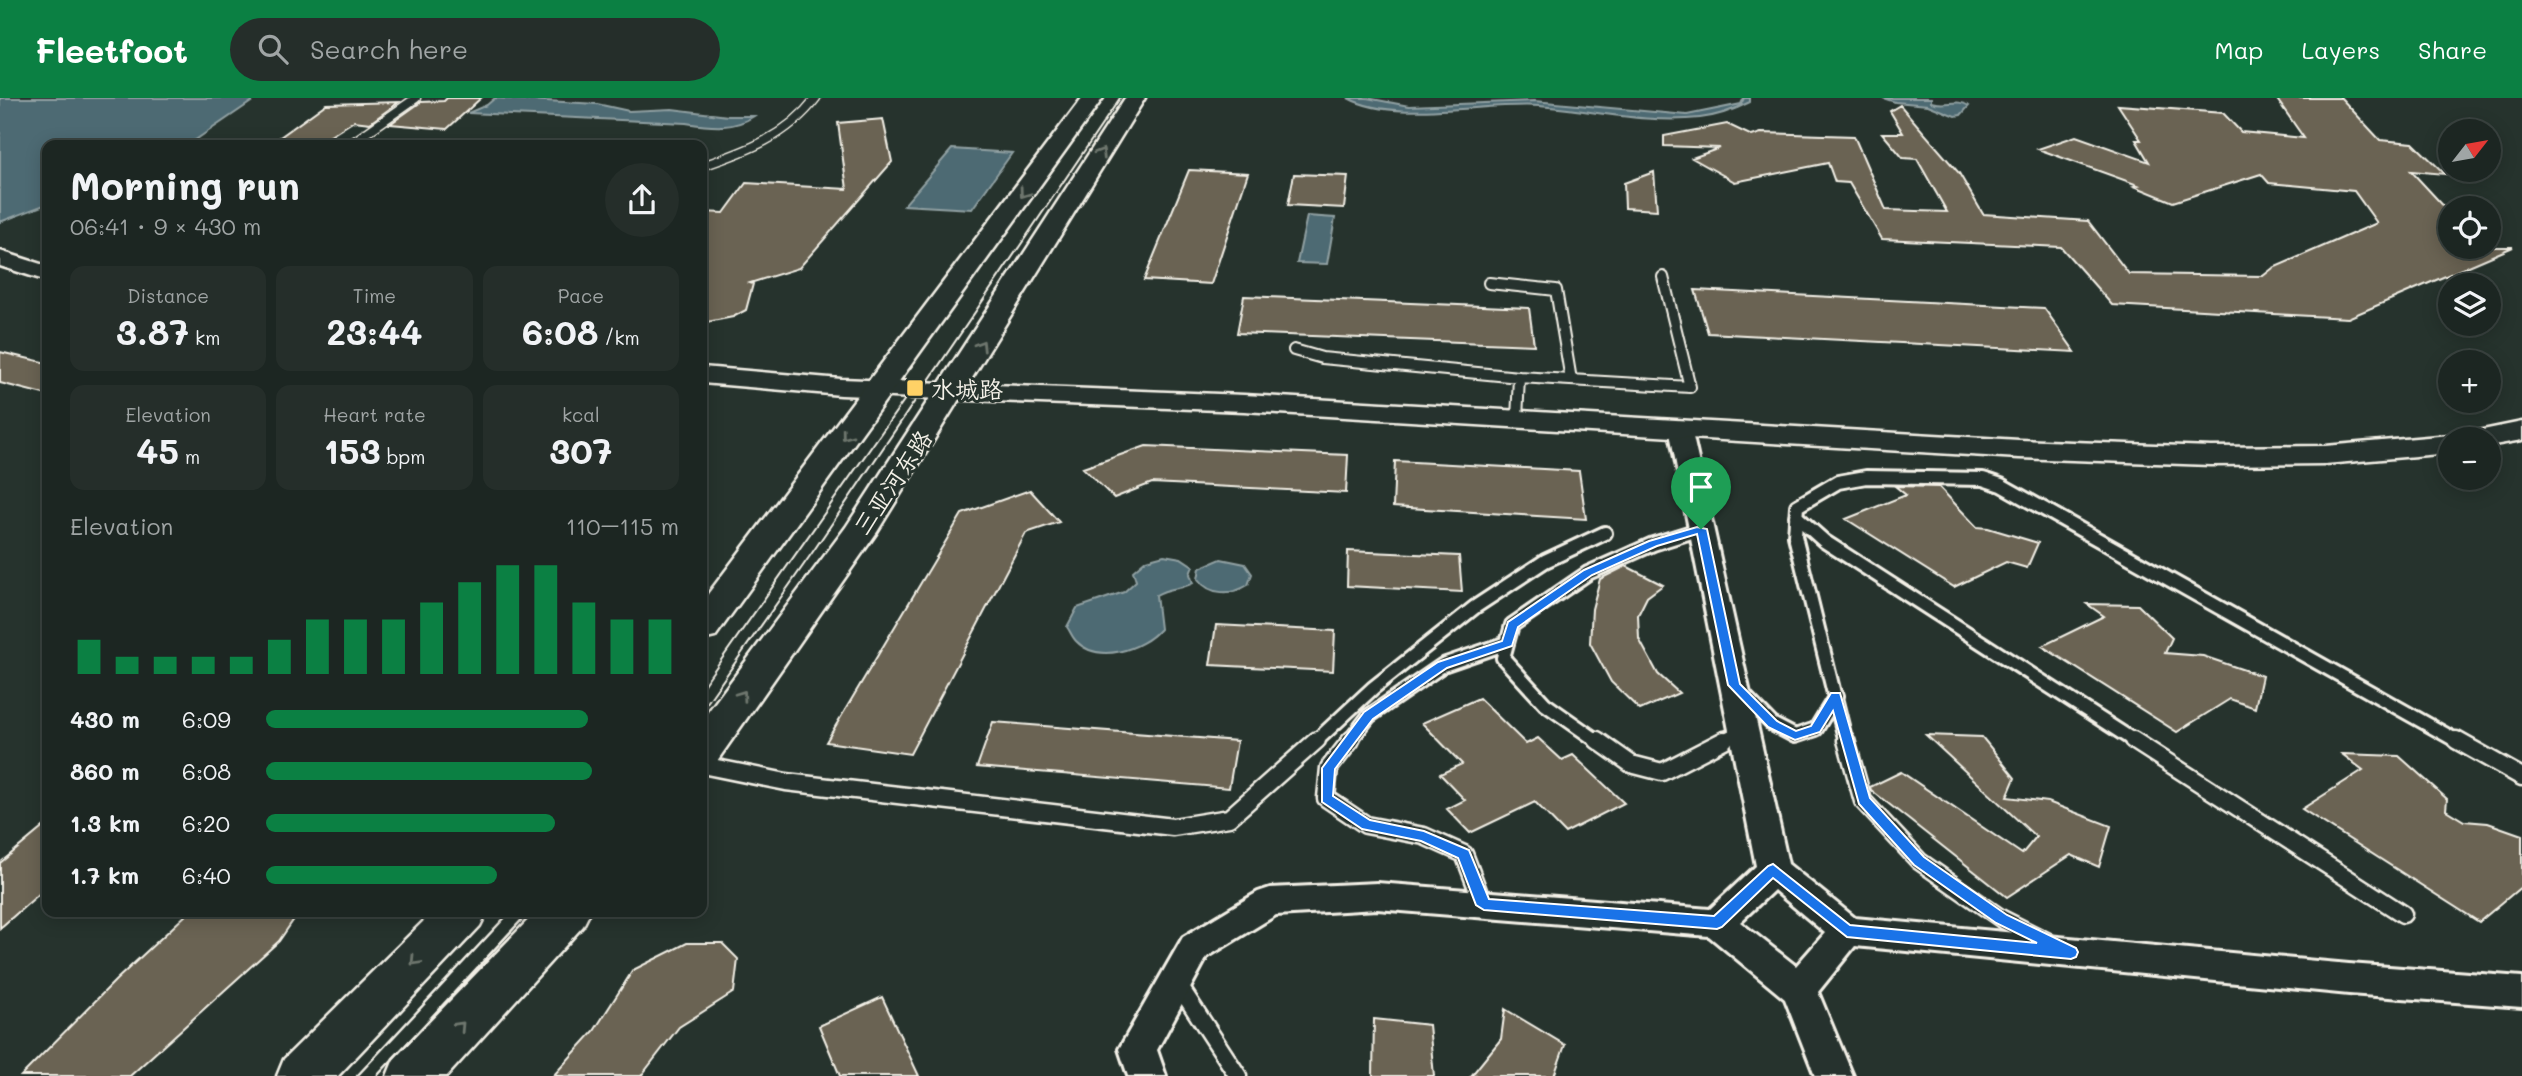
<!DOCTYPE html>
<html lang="en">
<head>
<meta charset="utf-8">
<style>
  body { margin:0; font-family:Mali,"LXGW WenKai TC",sans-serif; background:#252e2a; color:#f1f3f6; height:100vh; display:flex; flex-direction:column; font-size:26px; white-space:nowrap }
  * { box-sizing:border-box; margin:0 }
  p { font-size:23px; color:#a0a5a5 }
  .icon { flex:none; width:38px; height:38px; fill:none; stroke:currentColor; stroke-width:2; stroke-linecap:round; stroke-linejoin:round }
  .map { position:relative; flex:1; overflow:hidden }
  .details { position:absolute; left:42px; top:42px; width:665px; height:777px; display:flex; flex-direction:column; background:#1c2622; border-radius:14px; box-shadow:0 4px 18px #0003,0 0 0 2px #3a4340 }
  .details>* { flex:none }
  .needle { width:46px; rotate:59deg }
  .controls { position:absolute; left:2438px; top:21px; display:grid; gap:14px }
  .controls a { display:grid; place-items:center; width:63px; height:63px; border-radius:50%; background:#1c2622; box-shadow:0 4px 18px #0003,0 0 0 2px #3a4340; font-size:35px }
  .pin { position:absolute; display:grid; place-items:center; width:60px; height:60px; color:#fff; margin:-72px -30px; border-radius:50% 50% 50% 0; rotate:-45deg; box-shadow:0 0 7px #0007 }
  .pin .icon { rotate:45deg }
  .round { display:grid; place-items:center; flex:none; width:74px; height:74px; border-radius:37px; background:#252e2a }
  .overview { display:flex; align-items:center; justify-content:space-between; height:119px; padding:0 28px }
  h1 { font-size:38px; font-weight:800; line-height:52px }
  .stats { display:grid; grid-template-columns:repeat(3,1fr); gap:10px; height:119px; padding:7px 28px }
  .stats div { display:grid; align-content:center; border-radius:14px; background:#252e2a; text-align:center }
  .stats b { font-size:35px; font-weight:800 }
  .stats small { font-size:19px; font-weight:400 }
  .stats p { font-size:19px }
  .chart { height:196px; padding:14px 28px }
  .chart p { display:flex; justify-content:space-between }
  .chart svg { width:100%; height:126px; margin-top:7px; stroke:#0b8043; stroke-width:6 }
  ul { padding:0 28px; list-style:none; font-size:23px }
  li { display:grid; grid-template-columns:112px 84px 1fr; align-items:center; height:52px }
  li i { height:18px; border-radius:9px; background:#0b8043 }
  header { display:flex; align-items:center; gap:42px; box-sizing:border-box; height:98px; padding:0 35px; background:#0b8043; color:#fff }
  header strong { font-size:33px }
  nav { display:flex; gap:38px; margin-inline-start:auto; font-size:24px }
  .search { width:490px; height:63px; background:#252e2a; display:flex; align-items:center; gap:18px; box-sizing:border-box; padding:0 24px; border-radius:38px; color:#a0a5a5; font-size:26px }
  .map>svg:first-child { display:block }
</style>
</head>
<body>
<header>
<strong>Fleetfoot</strong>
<div class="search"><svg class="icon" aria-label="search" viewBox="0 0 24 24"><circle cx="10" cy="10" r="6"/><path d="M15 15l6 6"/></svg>Search here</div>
<nav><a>Map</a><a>Layers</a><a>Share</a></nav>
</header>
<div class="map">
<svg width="2522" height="978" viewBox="0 0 2522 978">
  <rect width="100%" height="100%" fill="#26332d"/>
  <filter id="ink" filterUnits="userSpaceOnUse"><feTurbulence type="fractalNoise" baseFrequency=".0143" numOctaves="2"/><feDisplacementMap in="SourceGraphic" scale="14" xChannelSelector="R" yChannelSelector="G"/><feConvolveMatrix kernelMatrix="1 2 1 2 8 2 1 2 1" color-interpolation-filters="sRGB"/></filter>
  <g filter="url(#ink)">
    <path fill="#4e6a73" stroke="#90a0a2" stroke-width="2" d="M0 0H257L188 47H47V106L0 124Z
      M495 0 597 6 629 13 672 11 728 18H754C734 32 710 29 686 25L468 15 487 7Z
      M1348 0H1367L1409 8 1534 3 1687 17 1741 6 1744 0H1750V4C1734 12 1718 18 1700 20 1646 26 1592 12 1539 8 1486 4 1395 26 1348 0Z
      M1883 0H1931V4C1946 9 1957 0 1969 8L1961 17 1955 18 1928 7 1895 4Z
      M952 51 1012 55 972 111 904 107Z
      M1307 118 1335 120 1327 166 1297 165Z
      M1164 457 1181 460 1193 468 1190 476 1193 485C1180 492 1169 489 1156 497L1160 531C1142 552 1098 566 1076 543 1072 539 1070 533 1067 529L1077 510 1124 494 1136 483 1133 473 1146 462Z
      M1221 461 1245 466 1252 476 1248 487C1232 497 1210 498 1198 481L1200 470Z"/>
    <path fill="#6b6453" stroke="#f4f1e8" stroke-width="2" d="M447 0H481L447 31 390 26 421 4 444 3Z
      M2276 0H2341L2380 42 2413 45 2445 76 2411 73 2450 115V149H2513L2348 220 2112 207 2061 149 1882 141 1849 85 1835 84 1828 65 1735 84 1692 60 1720 50 1664 48V38L1727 26 1752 38 1761 35 1854 38 1886 112 1947 114 1917 61 1903 60 1882 35H1903L1890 13 1900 7 1959 75 1983 116 2088 123 2129 176 2263 178 2273 170 2377 125 2354 93 2269 85 2261 76 2173 104 2134 88 2138 87 2038 51 2076 38 2149 64 2136 42H2141L2118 7 2223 15 2241 34 2304 40Z
      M399 4 370 25 354 23 316 47H269L326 6Z
      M883 21 892 64 799 170 750 185 753 186 746 212 733 219 702 225V114L724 115 746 85 847 91 838 25Z
      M1189 72 1248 75 1211 186 1144 182Z
      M1654 74 1657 112 1625 110 1624 85Z
      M1294 76 1348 78 1344 110 1288 107Z
      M1695 192 2044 210 2075 254 1708 235Z
      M1244 198 1529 210 1534 247 1237 235Z
      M0 254 47 265V297L0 285Z
      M1146 348 1348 357 1346 395 1152 385 1114 400 1083 370Z
      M1395 363 1579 373 1586 421 1393 409Z
      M1895 388 1939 389 1977 429 1988 430 2038 445 2027 470 2006 464 1954 489 1846 421 1906 397Z
      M1030 392 1059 424 1026 435 910 656 826 644 962 416Z
      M1348 453 1459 458 1462 494 1347 488Z
      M1626 468 1663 487 1647 499 1638 517 1639 541 1658 576 1679 595 1640 612 1611 584 1590 545 1592 511 1600 481Z
      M2087 506 2138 507 2172 540 2165 555 2203 558 2262 578 2255 610 2230 601 2177 634 2042 548 2104 518Z
      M1216 527 1335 533 1333 573 1210 567Z
      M1479 600 1526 646 1538 640 1562 662 1573 657 1624 705 1565 735 1535 704 1470 735 1447 711 1465 702 1440 676 1462 666 1422 625Z
      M993 624 1237 643 1229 690 977 669Z
      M1926 637 1982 639 2015 680 2007 699 2048 704 2111 728 2099 769 2071 757 2007 799 1871 692 1870 689 1901 674 2022 756 2036 739Z
      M2342 656 2399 658 2447 701 2446 712 2464 723 2488 725 2522 737V788L2479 824 2302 711 2363 672Z
      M47 726V789L0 830V765Z
      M189 814H299L279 843 130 978H21L116 882Z
      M687 845H722L738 861 734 894 679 929 641 978H553L594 933 633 872Z
      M882 899 919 978H840L819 928Z
      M1505 911 1565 947 1554 978H1471L1501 941Z
      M1374 921 1429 927 1434 978H1373Z"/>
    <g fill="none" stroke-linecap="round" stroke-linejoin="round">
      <g stroke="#f4f1e8" stroke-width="11">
        <path id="service-far3" d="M349 47 416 0
          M702 68C747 53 786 39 816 0"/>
      </g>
      <g stroke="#f4f1e8" stroke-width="14">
        <path id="service-far2" d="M1489 185 1556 192 1571 282
          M1294 252 1322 260 1519 279
          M1517 321 1519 279 1690 289 1663 179"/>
      </g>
      <g stroke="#f4f1e8" stroke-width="18">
        <path id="service-far1" d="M1796 418 1824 443 2136 644
          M1742 595 1772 626 1795 638 1816 631 1836 598
          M1315 644 1373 590 1475 509 1545 463 1605 435
          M1349 644 1369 618 1443 567 1507 545
          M1599 644 1545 606 1503 560 1512 527 1588 475 1653 446 1701 431
          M1720 644 1743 632
          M1846 644 1795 438 1797 408 1838 384 1866 379 1983 381 2001 387 2459 644"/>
      </g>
      <g stroke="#f4f1e8" stroke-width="21">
        <path id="service" d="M1351 642 1329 670 1326 700 1366 727 1424 738 1464 756 1483 806
          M1597 642 1631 666 1662 674 1724 642
          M1846 642 1863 703 1919 763 2002 821 2048 844
          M2133 642 2403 816
          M2456 642 2522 679
          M702 667 786 684 1173 729 1229 720 1317 642
          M1178 886 1238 978"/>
      </g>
      <g stroke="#f4f1e8" stroke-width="6">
        <path id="minor" d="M1680 323 1688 325 1691 330 1788 766 1855 820 2349 866 2522 879V909L2349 896 1855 848 1818 894 1853 978H1815L1785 901 1709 838 1377 811 1276 817 1207 859 1157 952 1166 978H1128L1119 951 1183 839 1258 794 1270 790 1377 785 1710 811 1756 768 1669 330 1672 325ZM1774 792 1825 835 1796 868 1740 824Z"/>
      </g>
      <g stroke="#f4f1e8" stroke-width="5">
        <path id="tertiary" d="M0 153 47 168V183L0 168Z
          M702 269 841 281 1244 297 2019 342 2211 349 2325 348 2450 337 2461 341H2450V355L2325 366 2211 367 2019 360 1244 313 841 297 702 285Z
          M2522 324V342L2488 348V341H2464L2468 335Z"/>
      </g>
      <g stroke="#f4f1e8" stroke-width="5">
        <path id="secondary" d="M1082 0H1103L715 539 702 542V504Z
          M1125 0H1145L877 434 717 663 702 667V622L846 429Z
          M433 814H487L480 828 338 978H277L284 961Z
          M536 814H590L583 828 447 978H387L394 961Z"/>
      </g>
      <use href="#service-far3" stroke="#26332d" stroke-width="8"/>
      <use href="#service-far2" stroke="#26332d" stroke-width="10"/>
      <use href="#service-far1" stroke="#26332d" stroke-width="12"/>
      <use href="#service" stroke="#26332d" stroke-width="16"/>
      <use href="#minor" fill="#26332d" fill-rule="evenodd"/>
      <use href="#tertiary" fill="#26332d" fill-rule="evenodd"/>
      <use href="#secondary" fill="#26332d" fill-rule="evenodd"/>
      <path stroke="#f4f1e8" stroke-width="2" d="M702 589 912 291
        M702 612 812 455 1120 0"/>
      <path stroke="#f4f1e8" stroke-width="2.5" d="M357 978 510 814
        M377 978 529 814"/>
    </g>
    <defs><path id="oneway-chevron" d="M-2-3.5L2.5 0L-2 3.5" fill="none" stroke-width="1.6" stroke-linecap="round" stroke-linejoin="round" transform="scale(1.75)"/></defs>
    <g stroke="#6e766e">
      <use href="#oneway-chevron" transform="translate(1101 55) rotate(-58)"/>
      <use href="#oneway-chevron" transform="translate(1024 95) rotate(126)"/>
      <use href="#oneway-chevron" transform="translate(981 247) rotate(-58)"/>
      <use href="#oneway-chevron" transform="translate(846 337) rotate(127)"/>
      <use href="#oneway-chevron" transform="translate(742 597) rotate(-54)"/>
      <use href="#oneway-chevron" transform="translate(415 863) rotate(134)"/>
      <use href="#oneway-chevron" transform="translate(460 928) rotate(-47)"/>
    </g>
  </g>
  <path fill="#1a73e8" stroke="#fff" stroke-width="2" fill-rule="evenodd" d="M1697 429 1707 431 1740 586 1777 623 1796 633 1811 628 1831 595H1840L1870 700 1924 759 2007 817 2076 850 2078 854 2076 859 2071 861 1847 839 1773 780 1722 829 1717 831 1484 812 1476 807 1458 760 1421 743 1362 731 1322 704V670L1364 614 1438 564 1502 543 1508 524 1584 472 1649 443ZM1697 436 1728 587 1768 629 1795 642 1820 634 1833 613 1859 706 1914 767 1996 825 2037 845 1850 827 1773 766 1768 768 1714 818 1489 801 1469 752 1424 733 1370 722 1333 698 1335 671 1373 621 1447 570 1512 548 1518 529 1592 477 1657 448Z"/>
  <rect fill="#ffd166" stroke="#26332d" stroke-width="2.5" x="906" y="281" width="18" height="18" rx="3.5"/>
  <g text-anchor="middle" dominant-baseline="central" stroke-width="6" stroke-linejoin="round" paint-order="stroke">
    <g font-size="24" fill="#f4f1e8" stroke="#26332d" text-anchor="start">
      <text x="931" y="290">水城路</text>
    </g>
    <g font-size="24" fill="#f4f1e8" stroke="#26332d">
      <text transform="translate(892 384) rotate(-56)">三亚河东路</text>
    </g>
  </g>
</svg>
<div class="controls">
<a><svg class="needle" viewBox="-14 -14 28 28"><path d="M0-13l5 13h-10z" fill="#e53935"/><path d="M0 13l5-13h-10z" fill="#a0a5a5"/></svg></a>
<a><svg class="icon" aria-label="locate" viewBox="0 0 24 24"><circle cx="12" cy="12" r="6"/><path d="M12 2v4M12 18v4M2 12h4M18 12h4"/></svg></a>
<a><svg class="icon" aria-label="layers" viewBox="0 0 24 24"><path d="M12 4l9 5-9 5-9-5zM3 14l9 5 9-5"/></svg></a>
<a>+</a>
<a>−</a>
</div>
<div class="pin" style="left:1701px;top:431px;background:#1e9e55"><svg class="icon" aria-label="arrive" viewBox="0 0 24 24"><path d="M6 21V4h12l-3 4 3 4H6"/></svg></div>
<section class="details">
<div class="overview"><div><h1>Morning run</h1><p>06:41 · 9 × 430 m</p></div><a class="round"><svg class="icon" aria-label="share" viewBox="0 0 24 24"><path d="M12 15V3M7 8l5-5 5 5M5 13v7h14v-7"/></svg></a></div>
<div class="stats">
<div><p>Distance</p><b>3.87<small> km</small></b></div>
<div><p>Time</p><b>23:44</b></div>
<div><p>Pace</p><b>6:08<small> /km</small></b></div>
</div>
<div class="stats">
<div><p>Elevation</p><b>45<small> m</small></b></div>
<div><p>Heart rate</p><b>153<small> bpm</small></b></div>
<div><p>kcal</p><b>307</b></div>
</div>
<div class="chart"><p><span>Elevation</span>110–115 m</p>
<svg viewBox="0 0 160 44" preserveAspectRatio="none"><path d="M5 44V32M15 44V38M25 44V38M35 44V38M45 44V38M55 44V32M65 44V25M75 44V25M85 44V25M95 44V19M105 44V12M115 44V6M125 44V6M135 44V19M145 44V25M155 44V25"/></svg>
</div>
<ul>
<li><b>430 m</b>6:09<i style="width:78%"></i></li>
<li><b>860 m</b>6:08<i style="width:79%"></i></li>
<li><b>1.3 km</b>6:20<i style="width:70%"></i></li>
<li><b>1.7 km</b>6:40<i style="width:56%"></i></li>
</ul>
</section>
</div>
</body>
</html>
